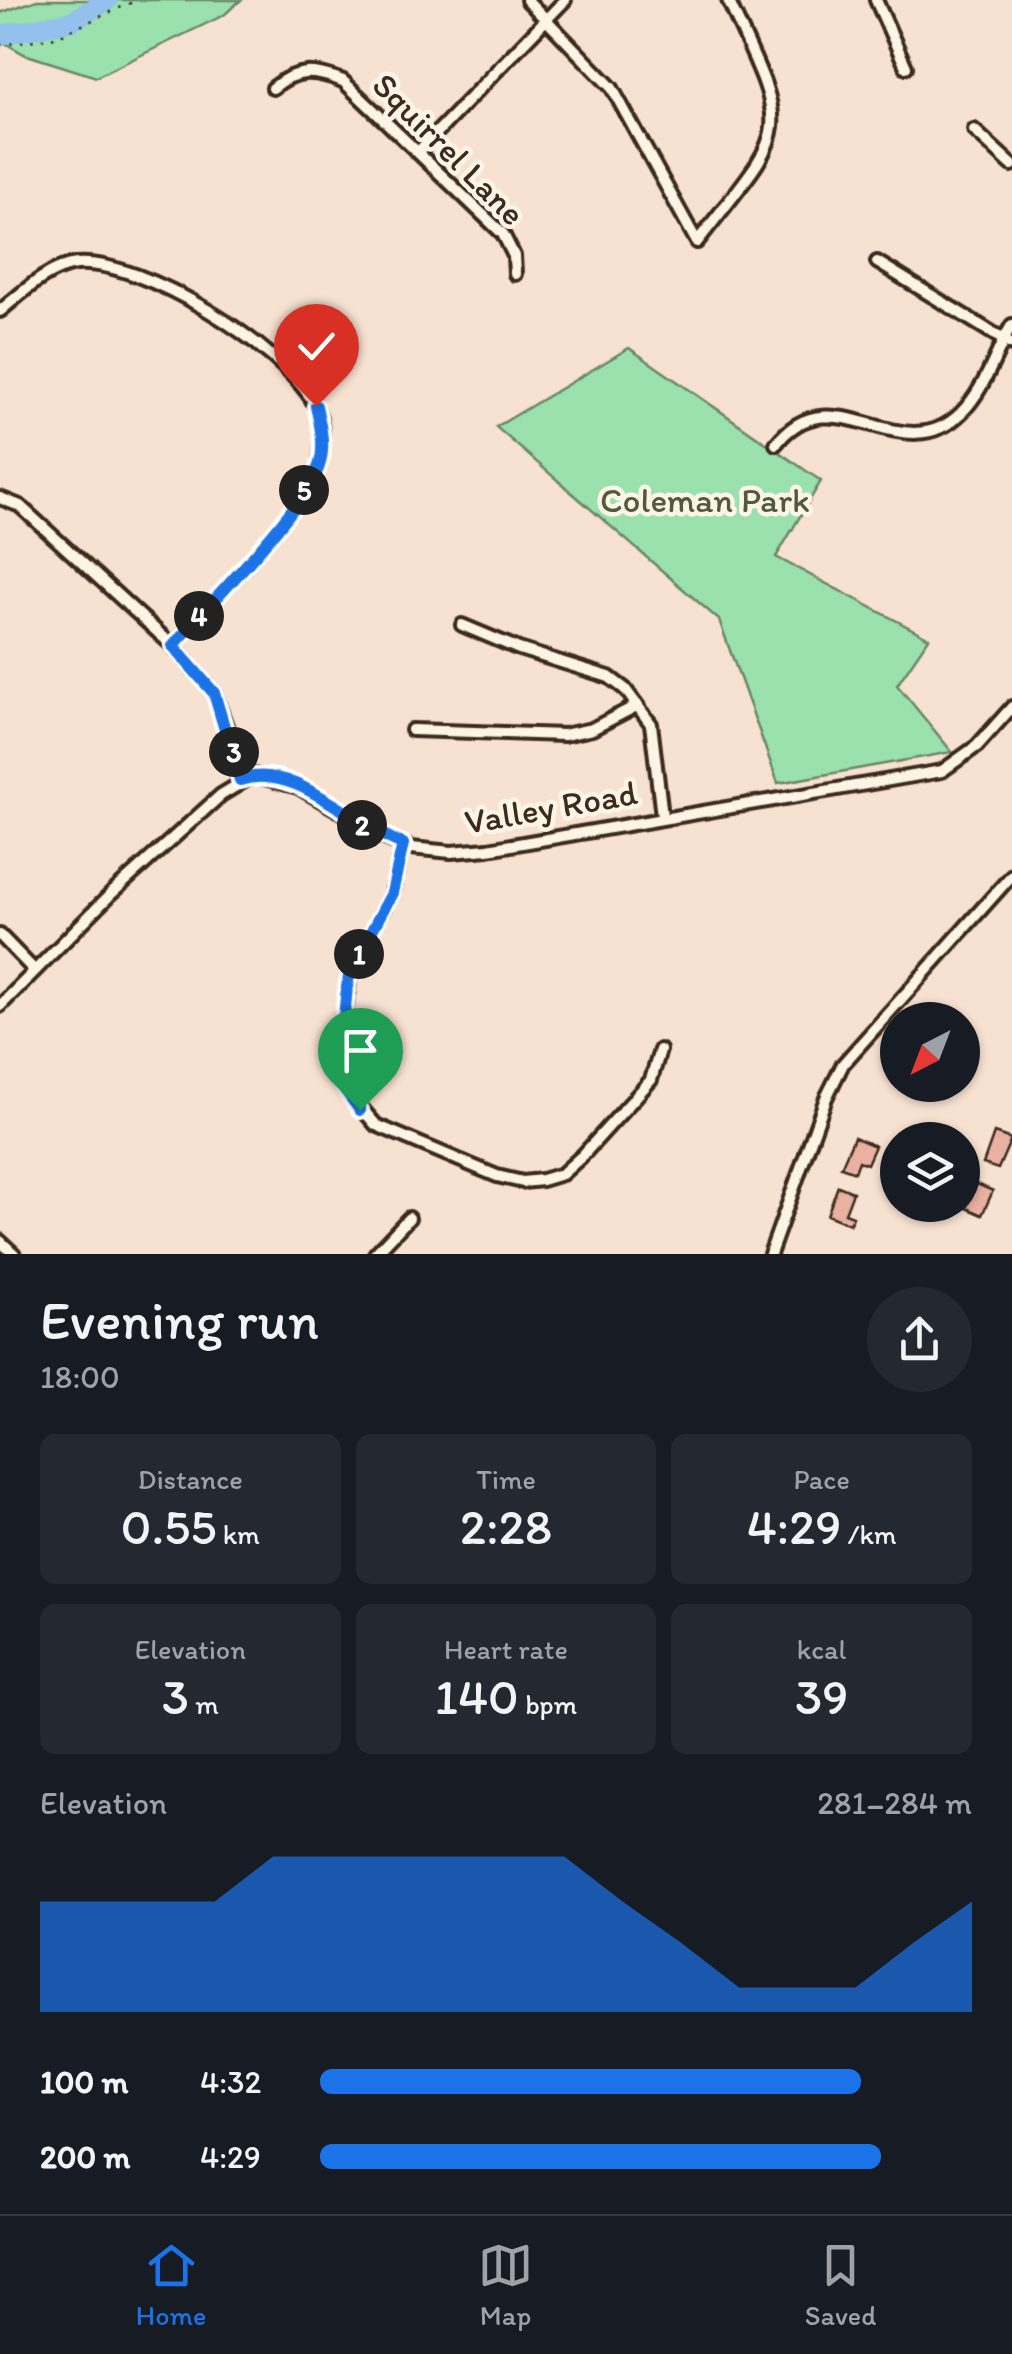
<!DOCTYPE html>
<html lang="en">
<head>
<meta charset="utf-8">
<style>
  body { margin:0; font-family:Itim,sans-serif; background:#242831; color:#f1f3f6; height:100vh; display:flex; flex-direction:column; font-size:38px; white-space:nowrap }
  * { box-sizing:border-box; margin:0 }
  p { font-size:32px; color:#9ea1a6 }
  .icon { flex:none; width:55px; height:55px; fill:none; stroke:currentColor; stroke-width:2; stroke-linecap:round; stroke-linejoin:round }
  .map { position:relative; height:1254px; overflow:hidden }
  .side { display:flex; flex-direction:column; background:#171b24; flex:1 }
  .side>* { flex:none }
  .needle { width:65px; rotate:222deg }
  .controls { position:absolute; left:880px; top:1002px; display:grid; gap:20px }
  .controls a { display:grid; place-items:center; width:100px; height:100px; border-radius:50%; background:#171b24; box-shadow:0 2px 8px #0004; font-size:50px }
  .pin { position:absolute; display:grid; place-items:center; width:85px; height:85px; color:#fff; margin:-102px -42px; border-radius:50% 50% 50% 0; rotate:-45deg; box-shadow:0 0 10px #0007 }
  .pin .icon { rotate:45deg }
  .km { position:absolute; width:50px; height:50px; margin:-25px; border-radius:50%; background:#222; color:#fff; font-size:28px; line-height:50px; text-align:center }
  .round { display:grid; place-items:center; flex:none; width:105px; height:105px; border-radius:52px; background:#242831 }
  .overview { display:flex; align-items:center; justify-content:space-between; height:170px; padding:0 40px }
  h1 { font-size:55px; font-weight:600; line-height:75px }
  .metrics { display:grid; grid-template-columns:repeat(3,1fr); gap:15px; height:170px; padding:10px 40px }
  .metrics div { display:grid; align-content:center; border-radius:15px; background:#242831; text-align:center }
  .metrics b { font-size:50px; font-weight:600 }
  .metrics small { font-size:28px; font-weight:400 }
  .metrics p { font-size:28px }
  .chart { height:280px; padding:20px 40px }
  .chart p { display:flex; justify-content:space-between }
  .chart svg { width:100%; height:180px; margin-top:10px; fill:#1a73e8; opacity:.7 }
  ul { padding:0 40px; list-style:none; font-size:32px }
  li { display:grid; grid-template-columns:160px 120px 1fr; align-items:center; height:75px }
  li i { height:25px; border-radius:12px; background:#1a73e8 }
  .tabs { display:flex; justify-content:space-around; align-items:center; height:140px; border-top:2px solid #363941; background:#171b24; font-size:28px; color:#9ea1a6 }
  .tabs a { display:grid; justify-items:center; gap:5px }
  .tabs .on { color:#1a73e8 }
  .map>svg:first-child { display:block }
</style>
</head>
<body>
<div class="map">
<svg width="1012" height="1254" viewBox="0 0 1012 1254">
  <rect width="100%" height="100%" fill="#f7e1d1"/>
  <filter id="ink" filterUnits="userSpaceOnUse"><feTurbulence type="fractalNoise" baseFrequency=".01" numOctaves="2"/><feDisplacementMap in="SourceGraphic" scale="20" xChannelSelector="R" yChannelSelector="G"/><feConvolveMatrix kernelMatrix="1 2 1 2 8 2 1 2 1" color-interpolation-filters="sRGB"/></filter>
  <g filter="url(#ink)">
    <path fill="#9ae1ae" stroke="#6a8666" stroke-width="2.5" d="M37 0H241L224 15 96 77 24 54 0 40V13Z
      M629 348 821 481 776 557 929 638 897 685 952 752 778 783 719 620 496 427Z"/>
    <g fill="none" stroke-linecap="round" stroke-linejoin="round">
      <path stroke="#94c0ed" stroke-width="20" d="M0 35 72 21 108 0"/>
    </g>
    <path fill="#eab1a2" stroke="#3b2a1e" stroke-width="2.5" d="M994 1133 1011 1139 998 1169 983 1164Z
      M854 1137 875 1146 867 1164 859 1161 855 1172 841 1167Z
      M977 1184 993 1191 982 1215 966 1208Z
      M838 1186 853 1192 845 1213 853 1216 850 1224 827 1215Z"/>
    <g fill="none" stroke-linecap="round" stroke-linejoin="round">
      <g stroke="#3b2a1e" stroke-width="18">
        <path id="street" d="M527 0 612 88 697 242C791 122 792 140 728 0
          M876 0 906 67
          M273 88C297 68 315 70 343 81L503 234 514 256 515 274
          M974 130 1012 165
          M420 150 565 0
          M877 262 1012 345
          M0 311C22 293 48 267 77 264 143 259 282 347 314 403 324 419 323 443 320 462 312 501 204 610 173 646
          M776 444C833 371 901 473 961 413 985 390 995 353 1012 325
          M0 498 20 506 173 646 214 693 232 742 239 780
          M462 625 519 649 609 677 625 689 651 724 662 816
          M412 730 564 735 592 729 638 705
          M403 845 392 893 350 971 340 1059 344 1088 376 1125 497 1176 523 1182 542 1180 562 1174 582 1156 651 1080 660 1050
          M0 935 34 970
          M0 1006 112 893 221 795 254 775 298 787 390 840 411 848 451 852 488 849 942 771 977 746 1012 707
          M0 1241 14 1254
          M375 1254 409 1218
          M770 1254 826 1098 843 1064 1012 875"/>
      </g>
      <path stroke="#3b2a1e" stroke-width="2.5" stroke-dasharray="2.5 8" stroke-linecap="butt" d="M0 45 56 37 137 0"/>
      <use href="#street" stroke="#fcf5e5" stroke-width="10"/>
    </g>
  </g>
  <g fill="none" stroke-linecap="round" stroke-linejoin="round" filter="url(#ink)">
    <g stroke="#fff" stroke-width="20">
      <path id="route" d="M316 406C320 425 326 446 319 466 305 507 206 608 173 646L214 693 240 780C295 761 353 826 403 844L392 893 350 971 347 987 340 1059 344 1088 360 1110"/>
    </g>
    <use href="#route" stroke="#1a73e8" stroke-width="12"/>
  </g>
  <g text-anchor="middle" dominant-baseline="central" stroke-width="9" stroke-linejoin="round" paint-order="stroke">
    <g font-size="35" fill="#3b2a1e" stroke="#fcf5e5">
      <text transform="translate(449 149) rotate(45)">Squirrel Lane</text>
      <text transform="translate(551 807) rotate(-10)">Valley Road</text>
    </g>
    <g font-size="35" fill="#535842" stroke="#fcf5e5">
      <text x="705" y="500">Coleman Park</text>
    </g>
  </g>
</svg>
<div class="controls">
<a><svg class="needle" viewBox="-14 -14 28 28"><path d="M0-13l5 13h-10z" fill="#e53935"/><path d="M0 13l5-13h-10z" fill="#9ea1a6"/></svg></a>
<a><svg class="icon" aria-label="layers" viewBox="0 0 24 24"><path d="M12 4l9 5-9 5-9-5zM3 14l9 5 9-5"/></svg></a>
</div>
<div class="pin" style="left:360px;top:1110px;background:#1e9e55"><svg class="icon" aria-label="arrive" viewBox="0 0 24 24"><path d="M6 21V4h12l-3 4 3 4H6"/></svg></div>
<div class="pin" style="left:316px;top:406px;background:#d93025"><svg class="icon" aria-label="check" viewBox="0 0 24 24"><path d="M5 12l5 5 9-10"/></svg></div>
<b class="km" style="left:359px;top:954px">1</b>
<b class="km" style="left:362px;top:825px">2</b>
<b class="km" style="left:234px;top:752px">3</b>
<b class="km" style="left:199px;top:616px">4</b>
<b class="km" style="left:304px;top:490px">5</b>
</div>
<section class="side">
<div class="overview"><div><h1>Evening run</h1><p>18:00</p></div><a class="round"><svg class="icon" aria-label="share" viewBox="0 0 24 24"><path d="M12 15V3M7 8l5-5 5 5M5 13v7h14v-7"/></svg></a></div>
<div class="metrics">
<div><p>Distance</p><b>0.55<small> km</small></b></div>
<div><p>Time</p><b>2:28</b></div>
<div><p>Pace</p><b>4:29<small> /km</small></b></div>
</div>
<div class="metrics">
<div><p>Elevation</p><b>3<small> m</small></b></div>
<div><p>Heart rate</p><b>140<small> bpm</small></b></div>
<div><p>kcal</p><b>39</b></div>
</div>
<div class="chart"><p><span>Elevation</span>281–284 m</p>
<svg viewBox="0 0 160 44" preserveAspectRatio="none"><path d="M0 44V17L10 17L20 17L30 17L40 6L50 6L60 6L70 6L80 6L90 6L100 17L110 27L120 38L130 38L140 38L150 27L160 17V44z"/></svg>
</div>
<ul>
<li><b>100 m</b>4:32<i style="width:83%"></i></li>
<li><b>200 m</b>4:29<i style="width:86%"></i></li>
</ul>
</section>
<nav class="tabs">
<a class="on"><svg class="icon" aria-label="home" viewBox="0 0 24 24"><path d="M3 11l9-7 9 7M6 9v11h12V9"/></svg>Home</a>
<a><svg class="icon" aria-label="map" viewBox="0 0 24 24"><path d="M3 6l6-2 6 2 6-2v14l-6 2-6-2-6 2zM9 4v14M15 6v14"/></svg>Map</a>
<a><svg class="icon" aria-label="saved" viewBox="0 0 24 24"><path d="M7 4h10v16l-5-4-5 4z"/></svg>Saved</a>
</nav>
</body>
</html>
